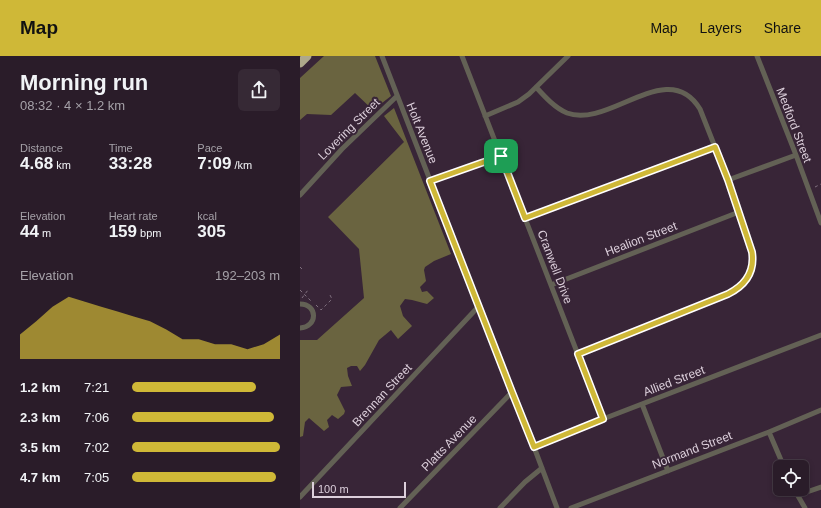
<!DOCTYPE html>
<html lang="en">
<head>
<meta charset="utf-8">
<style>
  body { margin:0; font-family:Arial,sans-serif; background:#362935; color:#f1f3f6; height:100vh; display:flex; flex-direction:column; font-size:15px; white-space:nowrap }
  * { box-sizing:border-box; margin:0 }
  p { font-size:13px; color:#a5a1a8 }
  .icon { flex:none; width:22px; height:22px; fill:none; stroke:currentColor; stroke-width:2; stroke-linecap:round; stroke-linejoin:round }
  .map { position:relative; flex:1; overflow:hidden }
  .sheet { display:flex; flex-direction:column; background:#2a1c29; width:300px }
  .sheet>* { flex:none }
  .buttons { position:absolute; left:473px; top:404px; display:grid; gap:8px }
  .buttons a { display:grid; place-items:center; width:36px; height:36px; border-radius:6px; background:#2a1c29; box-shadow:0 2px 6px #0003,0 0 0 1px #463a46; font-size:20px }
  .scale { position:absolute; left:12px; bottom:10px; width:94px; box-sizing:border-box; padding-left:4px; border:2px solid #dccfdb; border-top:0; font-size:11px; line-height:14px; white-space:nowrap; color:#dccfdb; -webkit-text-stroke:3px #382537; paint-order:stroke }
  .pin { position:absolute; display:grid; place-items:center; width:34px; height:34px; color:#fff; margin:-17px; border-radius:8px; box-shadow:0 2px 6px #0006 }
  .round { display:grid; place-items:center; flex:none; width:42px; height:42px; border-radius:6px; background:#362935 }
  .headline { display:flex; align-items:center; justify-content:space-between; height:68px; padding:0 20px }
  h1 { font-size:22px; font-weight:700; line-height:30px }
  .metrics { display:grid; grid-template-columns:repeat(3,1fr); gap:6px; height:68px; padding:4px 20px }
  .metrics div { display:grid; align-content:center }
  .metrics b { font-size:17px; font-weight:700 }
  .metrics small { font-size:11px; font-weight:400 }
  .metrics p { font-size:11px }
  .chart { height:112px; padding:8px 20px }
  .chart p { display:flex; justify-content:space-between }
  .chart svg { width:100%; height:72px; margin-top:4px; fill:#cfb837; opacity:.7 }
  ul { padding:0 20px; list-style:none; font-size:13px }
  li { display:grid; grid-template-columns:64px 48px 1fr; align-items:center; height:30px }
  li i { height:10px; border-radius:5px; background:#cfb837 }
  header { display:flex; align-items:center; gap:24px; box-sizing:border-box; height:56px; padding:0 20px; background:#cfb837; color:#111 }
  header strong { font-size:19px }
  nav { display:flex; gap:22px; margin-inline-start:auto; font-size:14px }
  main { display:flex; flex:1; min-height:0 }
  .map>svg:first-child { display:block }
</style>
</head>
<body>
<header>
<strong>Map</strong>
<nav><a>Map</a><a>Layers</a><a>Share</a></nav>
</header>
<main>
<section class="sheet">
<div class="headline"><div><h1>Morning run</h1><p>08:32 · 4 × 1.2 km</p></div><a class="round"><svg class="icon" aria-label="share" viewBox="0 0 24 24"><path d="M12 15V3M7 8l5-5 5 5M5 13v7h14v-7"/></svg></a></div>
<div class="metrics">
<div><p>Distance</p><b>4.68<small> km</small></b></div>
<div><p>Time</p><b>33:28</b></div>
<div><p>Pace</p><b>7:09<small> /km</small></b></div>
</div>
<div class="metrics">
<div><p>Elevation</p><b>44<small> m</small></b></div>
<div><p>Heart rate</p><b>159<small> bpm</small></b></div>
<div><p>kcal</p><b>305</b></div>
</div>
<div class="chart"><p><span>Elevation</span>192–203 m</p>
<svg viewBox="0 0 160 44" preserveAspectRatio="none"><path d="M0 44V29L10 21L20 12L30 6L40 9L50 12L60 15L70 18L80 21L90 26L100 32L110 32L120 35L130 35L140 38L150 35L160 29V44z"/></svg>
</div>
<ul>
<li><b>1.2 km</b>7:21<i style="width:84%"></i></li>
<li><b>2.3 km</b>7:06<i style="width:96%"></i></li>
<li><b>3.5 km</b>7:02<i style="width:100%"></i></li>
<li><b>4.7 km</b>7:05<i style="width:97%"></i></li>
</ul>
</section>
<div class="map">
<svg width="521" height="452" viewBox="0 0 521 452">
  <rect width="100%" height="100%" fill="#382537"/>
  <path fill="#6a6440" d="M24 0H75L91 40 73 54 55 37 31 59 7 58 0 64V22Z
    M94 52 151 198 134 205 125 211 124 214 126 225 120 231 122 236 127 235 134 242 127 248 112 244 105 243 100 250 103 260 112 270 98 283 91 274 79 284 65 309 60 315 57 310H51L47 312 48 320 52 330 41 331 37 339 45 355 44 358 38 363 32 359 27 364 29 371 24 375 9 362 5 366 3 380 0 381V284H17L64 242 59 193 28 161 104 86 84 60Z"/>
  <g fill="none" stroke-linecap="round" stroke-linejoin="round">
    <path stroke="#80707f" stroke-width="1" stroke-dasharray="3 3" stroke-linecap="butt" d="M515 131 521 128
      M0 211 2 213
      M0 234 12 246
      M2 242 8 234
      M16 249 21 254 32 243 30 239"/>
    <path stroke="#636155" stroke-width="5" d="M82 0 212 336 234 391 257 452
      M162 0 303 363
      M457 0 496 99 521 167
      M236 31C245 41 255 52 267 57 309 73 368 0 400 53L428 124 452 196C455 213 449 224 434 235L278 298
      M185 60 218 46 229 38 268 0
      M428 124 496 99
      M130 125 201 100
      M0 139 42 93 97 40
      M225 162 415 91
      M251 229 439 156
      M0 248C18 248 18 271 0 272
      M342 348 368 415
      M469 376 484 411
      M234 391 303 363 521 279
      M494 433 505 452
      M498 439 521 431
      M0 441 179 250
      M100 452 212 336
      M200 452 225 426 242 412
      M271 452 469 376 521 354"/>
    <path stroke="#aea88b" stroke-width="9" d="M0 7 7 0"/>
  </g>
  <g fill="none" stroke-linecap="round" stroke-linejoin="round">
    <g stroke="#fff" stroke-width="8">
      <path id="route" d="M415 91 428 124 452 196C455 216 446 229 428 238L278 298 303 363 234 391 212 336 130 125 201 100 225 162Z"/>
    </g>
    <use href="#route" stroke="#cfb837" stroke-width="5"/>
  </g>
  <g text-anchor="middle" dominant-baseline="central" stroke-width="4" stroke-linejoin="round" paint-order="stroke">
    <g font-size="12" fill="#dccfdb" stroke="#382537">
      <text transform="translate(494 69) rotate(69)">Medford Street</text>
      <text transform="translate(49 73) rotate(-45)">Lovering Street</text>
      <text transform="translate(122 77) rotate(68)">Holt Avenue</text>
      <text transform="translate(341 183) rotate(-21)">Healion Street</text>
      <text transform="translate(255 211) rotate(69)">Cranwell Drive</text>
      <text transform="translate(374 325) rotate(-21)">Allied Street</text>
      <text transform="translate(82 339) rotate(-47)">Brennan Street</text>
      <text transform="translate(149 387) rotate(-46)">Platts Avenue</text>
      <text transform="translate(392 394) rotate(-21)">Normand Street</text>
    </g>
  </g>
</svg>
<div class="buttons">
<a><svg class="icon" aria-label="locate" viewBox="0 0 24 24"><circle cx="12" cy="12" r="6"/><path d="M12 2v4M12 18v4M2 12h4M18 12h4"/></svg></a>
</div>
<div class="scale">100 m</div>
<div class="pin" style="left:201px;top:100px;background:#1e9e55"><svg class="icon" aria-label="arrive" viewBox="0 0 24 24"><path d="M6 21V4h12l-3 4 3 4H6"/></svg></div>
</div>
</main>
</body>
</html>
